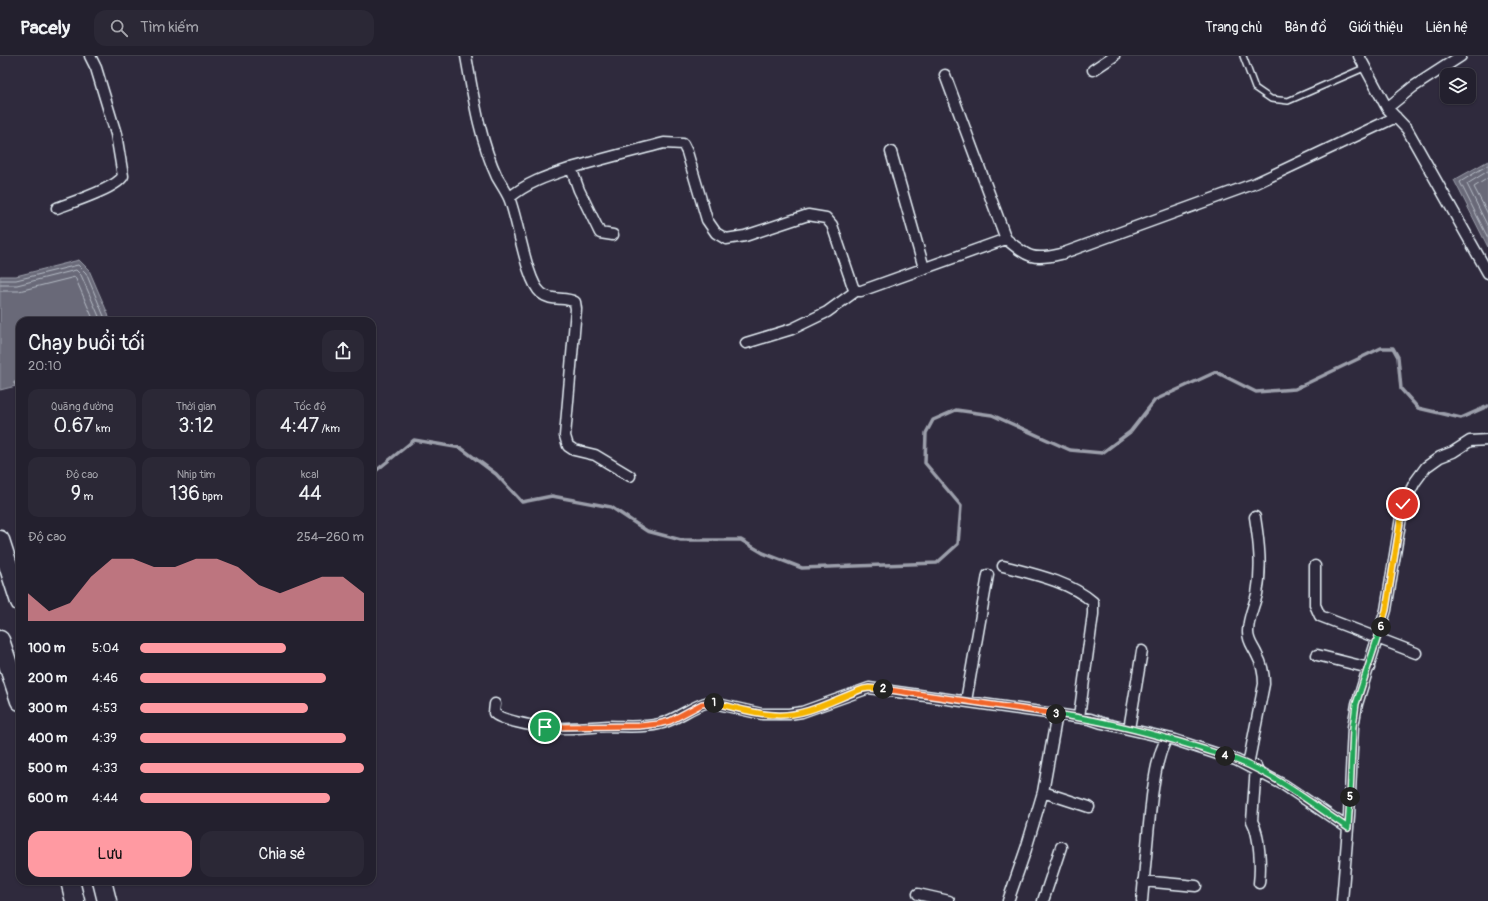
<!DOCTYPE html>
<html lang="vi">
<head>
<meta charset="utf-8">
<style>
  body { margin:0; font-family:Pangolin,sans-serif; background:#2b2836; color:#f1f3f6; height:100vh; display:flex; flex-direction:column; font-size:15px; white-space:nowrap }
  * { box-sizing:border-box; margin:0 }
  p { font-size:13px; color:#a3a3aa }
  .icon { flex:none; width:22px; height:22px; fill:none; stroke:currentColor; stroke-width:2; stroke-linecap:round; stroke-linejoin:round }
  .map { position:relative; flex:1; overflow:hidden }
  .side { position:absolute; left:16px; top:261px; width:360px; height:568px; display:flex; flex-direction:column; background:#23202e; border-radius:12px; box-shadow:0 1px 3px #0004,0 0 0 1px #403e4a }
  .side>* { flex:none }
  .buttons { position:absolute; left:1440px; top:12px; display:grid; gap:8px }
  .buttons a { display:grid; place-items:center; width:36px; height:36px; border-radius:8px; background:#23202e; box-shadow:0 1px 3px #0004,0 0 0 1px #403e4a; font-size:20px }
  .pin { position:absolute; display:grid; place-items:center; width:34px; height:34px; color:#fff; margin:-17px; border:2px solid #fff; border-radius:50%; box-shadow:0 1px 4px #0007 }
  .km { position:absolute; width:20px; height:20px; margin:-10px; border-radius:50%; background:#222; color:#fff; font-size:11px; line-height:20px; text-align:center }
  .round { display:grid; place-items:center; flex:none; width:42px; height:42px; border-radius:12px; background:#2b2836 }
  .overview { display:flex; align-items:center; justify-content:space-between; height:68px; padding:0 12px }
  h1 { font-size:22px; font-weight:600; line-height:30px }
  .metrics { display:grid; grid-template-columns:repeat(3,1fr); gap:6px; height:68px; padding:4px 12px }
  .metrics div { display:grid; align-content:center; border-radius:10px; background:#2b2836; text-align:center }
  .metrics b { font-size:20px; font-weight:600 }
  .metrics small { font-size:11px; font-weight:400 }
  .metrics p { font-size:11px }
  .chart { height:112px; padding:8px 12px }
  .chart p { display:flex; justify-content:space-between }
  .chart svg { width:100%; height:72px; margin-top:4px; fill:#ff9aa2; opacity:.7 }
  .cta { display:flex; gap:8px; margin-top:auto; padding:8px 12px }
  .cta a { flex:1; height:46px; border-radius:12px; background:#ff9aa2; color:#111; font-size:16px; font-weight:600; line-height:46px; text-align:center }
  .cta a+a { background:#2b2836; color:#f1f3f6 }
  ul { padding:0 12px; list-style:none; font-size:13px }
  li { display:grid; grid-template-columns:64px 48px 1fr; align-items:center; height:30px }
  li i { height:10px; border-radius:5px; background:#ff9aa2 }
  header { display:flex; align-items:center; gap:24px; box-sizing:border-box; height:56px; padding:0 20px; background:#23202e; border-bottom:1px solid #403e4a }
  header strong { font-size:19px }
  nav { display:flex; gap:22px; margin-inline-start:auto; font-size:14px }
  .search { width:280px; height:36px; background:#2b2836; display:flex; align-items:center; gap:10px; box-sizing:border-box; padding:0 14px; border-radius:12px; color:#a3a3aa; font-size:15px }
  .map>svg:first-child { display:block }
</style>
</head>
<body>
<header>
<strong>Pacely</strong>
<div class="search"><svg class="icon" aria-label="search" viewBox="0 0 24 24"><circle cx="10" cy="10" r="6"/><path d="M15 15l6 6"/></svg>Tìm kiếm</div>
<nav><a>Trang chủ</a><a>Bản đồ</a><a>Giới thiệu</a><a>Liên hệ</a></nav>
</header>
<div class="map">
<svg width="1488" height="845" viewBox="0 0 1488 845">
  <rect width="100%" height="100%" fill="#2f2a3d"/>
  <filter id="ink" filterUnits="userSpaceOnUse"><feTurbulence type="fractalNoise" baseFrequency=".025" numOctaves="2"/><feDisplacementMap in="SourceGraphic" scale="8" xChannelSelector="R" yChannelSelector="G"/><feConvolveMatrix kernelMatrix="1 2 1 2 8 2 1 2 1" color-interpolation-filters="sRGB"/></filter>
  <g filter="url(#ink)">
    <path fill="#696978" stroke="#9c9fab" d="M1488 105V191L1454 124Z
      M79 204 89 214 108 258 110 265H20V329L0 334V220H16Z"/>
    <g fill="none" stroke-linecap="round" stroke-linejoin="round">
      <path stroke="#b5bbc5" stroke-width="1" d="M1488 109 1460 126 1488 182
        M1488 115 1467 128 1488 171
        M1488 122 1474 131 1488 158
        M0 224H16L78 209 86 217 106 265
        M0 229H17L76 214 81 219 101 265
        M0 235H19L75 221 94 265"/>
      <path stroke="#9c9fab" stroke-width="3.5" d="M15 327 18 330 20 336
        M372 418 414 384 461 392 496 418 522 446 552 440 611 451 647 475 681 484H741L763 497 802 512 937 507 958 488 961 450 925 407 926 377 933 364 956 354 992 359 1070 394 1102 397 1130 376 1155 344 1216 316 1256 336 1295 333 1381 292H1393L1398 301 1401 333 1418 352 1461 362 1488 350"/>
      <g stroke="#e8f1f8" stroke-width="8">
        <path id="lane" d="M1243 0 1255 32 1271 43 1288 45 1364 12"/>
      </g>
      <g stroke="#e8f1f8" stroke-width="13">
        <path id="street" d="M466 0C473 39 480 85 497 121 501 128 506 135 509 142 518 163 526 225 541 237 551 246 565 240 575 246L576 253 565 380 568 390 574 394 595 399 630 420
          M1359 0 1387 52 1407 73 1488 217
          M1093 14 1114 0
          M945 19 1006 183C1028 201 1032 205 1061 198L1256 127 1396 61
          M1387 52 1413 31 1461 0
          M891 96 924 212
          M571 112 579 134 600 177 613 179
          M509 142C529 125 551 119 575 111 605 102 634 95 664 87L683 88 687 96 707 164 716 177 726 183 745 180 808 159 826 162 832 169 853 231 856 235H861L1006 183
          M57 152C70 147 117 132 123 120L116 78 96 12 90 0
          M746 287 792 273 827 256 856 235
          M1003 510C1033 518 1069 525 1093 546V558L1079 661
          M1315 510V549L1320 560 1416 597
          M1317 599 1369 612
          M966 645 988 519
          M495 648 494 657C500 664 533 670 543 671 564 674 587 671 608 670 624 670 643 672 659 668 677 664 691 650 709 646L762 658H789L802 656 869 632 1090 663 1102 667 1172 683 1236 704 1284 729 1348 772
          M1129 673 1142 595
          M1248 709 1264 628C1264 618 1262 608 1257 599 1253 590 1248 586 1248 576 1248 561 1254 551 1257 538 1262 512 1259 486 1255 461
          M1256 710 1252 765C1260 779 1261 811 1259 827
          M1043 736 1089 751
          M1143 825 1196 830
          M918 838 949 845
          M1008 845 1026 793 1043 736 1057 658
          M1043 845 1061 791
          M1142 845C1145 810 1148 775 1152 740 1155 719 1157 702 1166 683
          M1342 845 1349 760 1353 671 1357 648 1386 554 1403 449 1415 426 1426 411 1440 401 1453 396 1470 385 1488 384"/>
      </g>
      <g stroke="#e8f1f8" stroke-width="21">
        <path id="highway" d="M0 484 20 546
          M0 584 20 645
          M70 825 75 845
          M102 825 107 845"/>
      </g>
      <use href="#lane" stroke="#2f2a3d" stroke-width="5"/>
      <use href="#street" stroke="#2f2a3d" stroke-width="10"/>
      <use href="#highway" stroke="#2f2a3d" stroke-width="18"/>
    </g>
  </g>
  <g fill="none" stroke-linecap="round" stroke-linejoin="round" filter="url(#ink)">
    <g stroke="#fff" stroke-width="8">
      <path id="split-1" d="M545 671 639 670 658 668 670 665 702 648 714 647"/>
    </g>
    <g stroke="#fff" stroke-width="8">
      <path id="split-2" d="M714 647C734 651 754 658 775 659 806 661 835 643 863 633L869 632 883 633"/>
    </g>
    <g stroke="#fff" stroke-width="8">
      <path id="split-3" d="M883 633 1056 658"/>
    </g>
    <g stroke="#fff" stroke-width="8">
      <path id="split-4" d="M1056 658C1112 666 1170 682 1225 700"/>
    </g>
    <g stroke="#fff" stroke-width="8">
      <path id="split-5" d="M1225 700C1270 714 1309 746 1348 772L1350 741"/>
    </g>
    <g stroke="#fff" stroke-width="8">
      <path id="split-6" d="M1350 741 1353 671 1356 648 1381 571"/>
    </g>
    <g stroke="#fff" stroke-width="8">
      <path id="split-7" d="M1381 571 1386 554 1403 448"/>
    </g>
    <use href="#split-1" stroke="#f0652b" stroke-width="5"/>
    <use href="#split-2" stroke="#f5b400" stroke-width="5"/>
    <use href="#split-3" stroke="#f0652b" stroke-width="5"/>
    <use href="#split-4" stroke="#22a559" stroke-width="5"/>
    <use href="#split-5" stroke="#22a559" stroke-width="5"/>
    <use href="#split-6" stroke="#22a559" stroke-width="5"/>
    <use href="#split-7" stroke="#f5b400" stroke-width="5"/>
  </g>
</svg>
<div class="buttons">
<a><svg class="icon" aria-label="layers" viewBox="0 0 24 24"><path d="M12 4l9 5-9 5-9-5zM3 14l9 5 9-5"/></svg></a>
</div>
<div class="pin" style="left:545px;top:671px;background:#1e9e55"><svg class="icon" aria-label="arrive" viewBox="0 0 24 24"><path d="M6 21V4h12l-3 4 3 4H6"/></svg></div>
<div class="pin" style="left:1403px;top:448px;background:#d93025"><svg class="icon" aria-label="check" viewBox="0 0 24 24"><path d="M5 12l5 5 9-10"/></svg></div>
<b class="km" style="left:714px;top:647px">1</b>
<b class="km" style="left:883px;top:633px">2</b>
<b class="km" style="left:1056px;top:658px">3</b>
<b class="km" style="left:1225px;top:700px">4</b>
<b class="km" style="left:1350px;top:741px">5</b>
<b class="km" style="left:1381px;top:571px">6</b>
<section class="side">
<div class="overview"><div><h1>Chạy buổi tối</h1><p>20:10</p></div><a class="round"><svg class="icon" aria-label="share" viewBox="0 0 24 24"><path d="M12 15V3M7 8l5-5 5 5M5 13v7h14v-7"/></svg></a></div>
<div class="metrics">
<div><p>Quãng đường</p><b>0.67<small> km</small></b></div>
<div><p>Thời gian</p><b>3:12</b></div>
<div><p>Tốc độ</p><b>4:47<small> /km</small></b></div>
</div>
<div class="metrics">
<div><p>Độ cao</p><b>9<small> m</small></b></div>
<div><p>Nhịp tim</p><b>136<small> bpm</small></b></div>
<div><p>kcal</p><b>44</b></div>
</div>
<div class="chart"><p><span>Độ cao</span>254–260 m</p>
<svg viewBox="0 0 160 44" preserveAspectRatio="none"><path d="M0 44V27L10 38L20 33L30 17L40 6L50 6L60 11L70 11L80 6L90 6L100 11L110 22L120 27L130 22L140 17L150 17L160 27V44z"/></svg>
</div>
<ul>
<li><b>100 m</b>5:04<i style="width:65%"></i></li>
<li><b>200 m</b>4:46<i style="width:83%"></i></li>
<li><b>300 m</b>4:53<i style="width:75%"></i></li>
<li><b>400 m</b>4:39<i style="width:92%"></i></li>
<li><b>500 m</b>4:33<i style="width:100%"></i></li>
<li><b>600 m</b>4:44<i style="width:85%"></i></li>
</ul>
<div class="cta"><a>Lưu</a><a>Chia sẻ</a></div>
</section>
</div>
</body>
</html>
